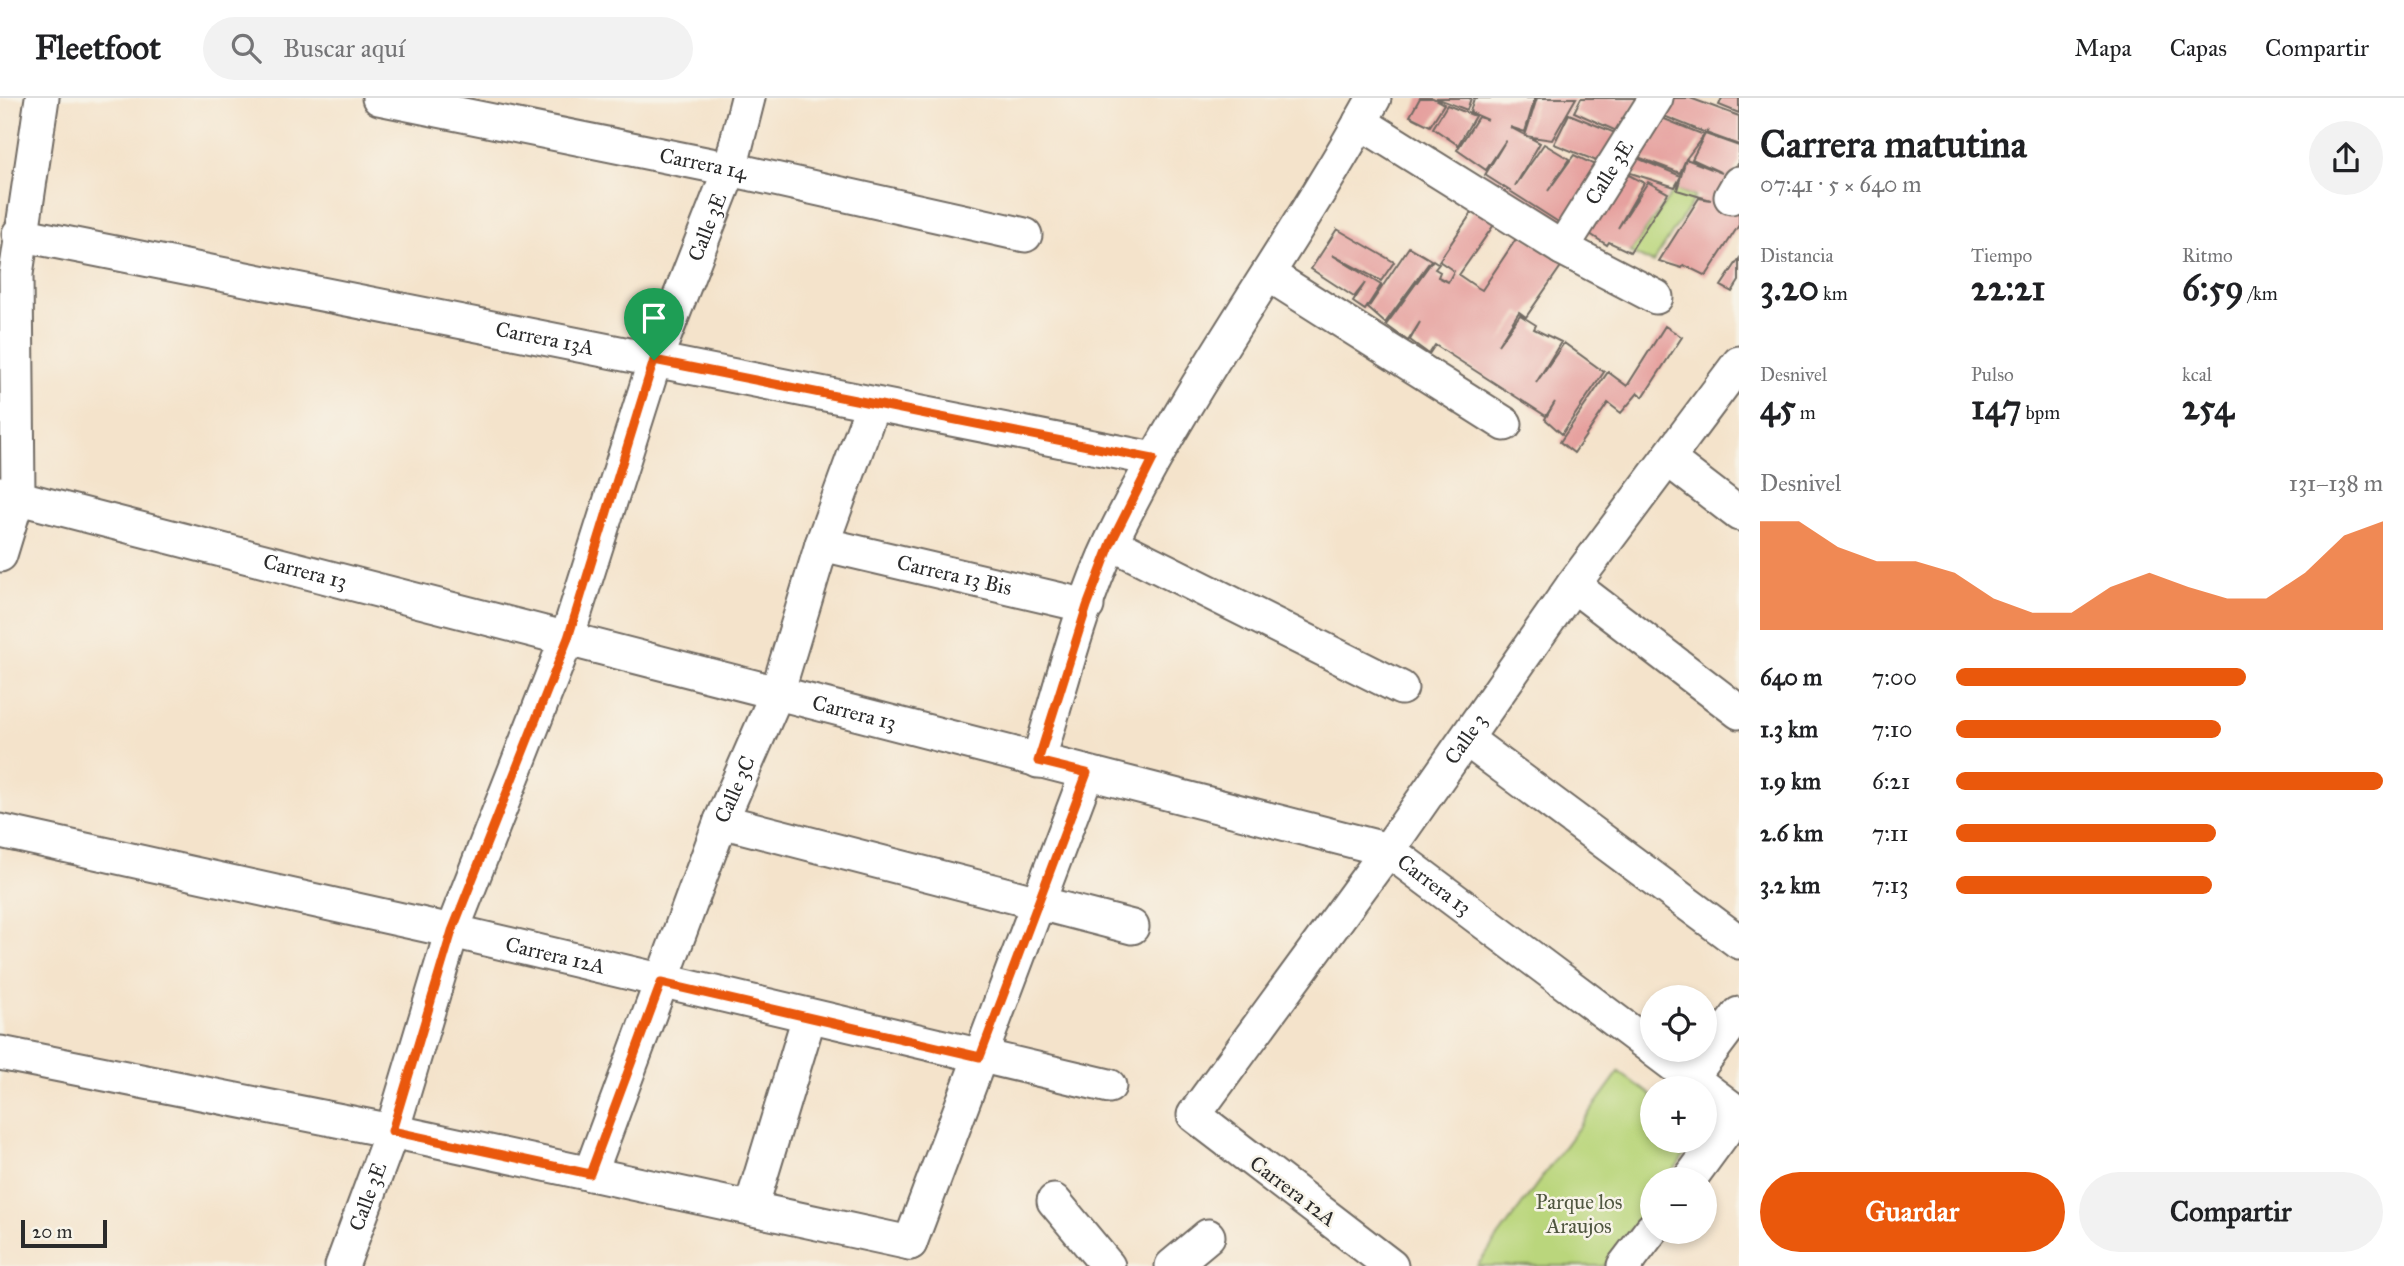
<!DOCTYPE html>
<html lang="es">
<head>
<meta charset="utf-8">
<style>
  body { margin:0; font-family:"IM FELL Great Primer",serif; background:#f2f2f2; color:#202124; height:100vh; display:flex; flex-direction:column; font-size:26px; white-space:nowrap }
  * { box-sizing:border-box; margin:0 }
  p { font-size:23px; color:#757577 }
  .icon { flex:none; width:38px; height:38px; fill:none; stroke:currentColor; stroke-width:2; stroke-linecap:round; stroke-linejoin:round }
  .map { position:relative; flex:1; overflow:hidden }
  .drawer { display:flex; flex-direction:column; background:#fff; width:665px }
  .drawer>* { flex:none }
  .tools { position:absolute; left:1640px; top:887px; display:grid; gap:14px }
  .tools a { display:grid; place-items:center; width:77px; height:77px; border-radius:50%; background:#fff; box-shadow:0 4px 10px #0003; font-size:35px }
  .scale { position:absolute; left:21px; bottom:18px; width:86px; box-sizing:border-box; padding-left:7px; border:4px solid #2b2b2b; border-top:0; font-size:19px; line-height:24px; white-space:nowrap; color:#2b2b2b; -webkit-text-stroke:5px #f7f3e8; paint-order:stroke }
  .pin { position:absolute; display:grid; place-items:center; width:60px; height:60px; color:#fff; margin:-72px -30px; border-radius:50% 50% 50% 0; rotate:-45deg; box-shadow:0 0 7px #0007 }
  .pin .icon { rotate:45deg }
  .round { display:grid; place-items:center; flex:none; width:74px; height:74px; border-radius:37px; background:#f2f2f2 }
  .overview { display:flex; align-items:center; justify-content:space-between; height:119px; padding:0 21px }
  h1 { font-size:38px; font-weight:700; line-height:52px }
  .figures { display:grid; grid-template-columns:repeat(3,1fr); gap:10px; height:119px; padding:7px 21px }
  .figures div { display:grid; align-content:center }
  .figures b { font-size:35px; font-weight:700 }
  .figures small { font-size:19px; font-weight:400 }
  .figures p { font-size:19px }
  .chart { height:196px; padding:14px 21px }
  .chart p { display:flex; justify-content:space-between }
  .chart svg { width:100%; height:126px; margin-top:7px; fill:#ea580c; opacity:.7 }
  .button { display:flex; gap:14px; margin-top:auto; padding:14px 21px }
  .button a { flex:1; height:80px; border-radius:42px; background:#ea580c; color:#fff; font-size:28px; font-weight:700; line-height:80px; text-align:center }
  .button a+a { background:#f2f2f2; color:#202124 }
  ul { padding:0 21px; list-style:none; font-size:23px }
  li { display:grid; grid-template-columns:112px 84px 1fr; align-items:center; height:52px }
  li i { height:18px; border-radius:9px; background:#ea580c }
  header { display:flex; align-items:center; gap:42px; box-sizing:border-box; height:98px; padding:0 35px; background:#fff; border-bottom:2px solid #e0e0e0 }
  header strong { font-size:33px }
  nav { display:flex; gap:38px; margin-inline-start:auto; font-size:24px }
  .search { width:490px; height:63px; background:#f2f2f2; display:flex; align-items:center; gap:18px; box-sizing:border-box; padding:0 24px; border-radius:38px; color:#757577; font-size:26px }
  main { display:flex; flex:1; min-height:0 }
  .map>svg:first-child { display:block }
</style>
</head>
<body>
<header>
<strong>Fleetfoot</strong>
<div class="search"><svg class="icon" aria-label="search" viewBox="0 0 24 24"><circle cx="10" cy="10" r="6"/><path d="M15 15l6 6"/></svg>Buscar aquí</div>
<nav><a>Mapa</a><a>Capas</a><a>Compartir</a></nav>
</header>
<main>
<div class="map">
<svg width="1739" height="1168" viewBox="0 0 1739 1168">
  <rect width="100%" height="100%" fill="#f7f3e8"/>
  <filter id="ink" filterUnits="userSpaceOnUse"><feTurbulence type="fractalNoise" baseFrequency=".0143" numOctaves="2"/><feDisplacementMap in="SourceGraphic" scale="14" xChannelSelector="R" yChannelSelector="G"/><feConvolveMatrix kernelMatrix="1 2 1 2 8 2 1 2 1" color-interpolation-filters="sRGB"/></filter>
  <filter id="wash" filterUnits="userSpaceOnUse"><feTurbulence type="fractalNoise" baseFrequency=".00686" numOctaves="4" result="noise"/><feDisplacementMap in="SourceGraphic" scale="28" xChannelSelector="R" yChannelSelector="G"/><feGaussianBlur stdDeviation="1.57" result="paint"/><feColorMatrix in="noise" values="0 0 0 0 0 0 0 0 0 0 0 0 0 0 0 0 0 1.4 0 .05"/><feComposite in="paint" operator="in"/></filter>
  <g filter="url(#wash)">
    <rect width="100%" height="100%" fill="#f4e3cb"/>
    <path fill="#bad67c" stroke="#728054" stroke-width="2" d="M1675 91 1695 99 1653 165 1630 154Z
      M1619 974 1652 998V1043H1695L1667 1081 1652 1082V1102L1604 1168H1477Z"/>
    <g id="blocks">
      <path fill="#e6a19f" d="M1420 0H1433L1444 6 1430 28 1410 18Z
        M1436 0H1471L1467 12Z
        M1474 0H1535L1525 34 1510 29 1540 45 1515 88 1544 46 1569 61 1548 93 1574 57 1601 70 1560 125 1485 77 1506 42 1486 72 1457 52 1478 19 1488 22 1470 14Z
        M1537 0H1576L1552 42 1525 38Z
        M1581 0H1638L1621 35 1574 14Z
        M1661 0H1690L1739 18V47L1706 35 1708 32 1706 35 1654 14Z
        M1722 0H1739V15L1719 7Z
        M1447 7 1475 18 1458 47 1433 30Z
        M1569 16 1620 37 1604 66 1554 46Z
        M1652 16 1704 37 1686 61 1722 75 1692 61 1705 36 1739 48V64L1732 78 1739 92V127L1706 178 1684 167 1682 170 1659 163 1699 100 1711 102 1677 92 1686 61 1680 75 1630 56Z
        M1627 56 1681 78 1675 89 1621 72Z
        M1623 74 1644 85 1618 130 1648 84 1668 95 1630 154 1609 144 1607 147 1584 132Z
        M1477 107 1498 121 1459 177 1475 188 1482 192 1520 135 1564 164 1526 219 1519 214 1498 247 1520 217 1536 227 1534 231 1561 244 1536 285 1564 245 1604 274 1562 336 1545 321 1555 304 1546 318 1435 247 1429 256 1410 242 1420 224 1408 243 1386 227 1433 162 1439 166 1435 171 1440 174 1438 179 1448 184 1454 173 1439 163Z
        M1337 131 1394 164 1381 183 1332 157 1381 187 1365 212 1353 204 1365 185 1354 199 1311 171Z
        M1409 149 1431 162 1385 225 1368 210Z
        M1739 161V183L1732 194 1721 188Z
        M1665 228 1682 239 1643 299 1638 295 1621 315 1608 305 1574 355 1560 344 1608 274 1627 288Z"/>
    </g>
  </g>
  <g filter="url(#ink)">
    <use href="#blocks" fill-opacity="0" stroke="#716b63" stroke-width="2"/>
    <g fill="none" stroke-linecap="round" stroke-linejoin="round">
      <g stroke="#716b63" stroke-width="37">
        <g id="street">
          <path id="s1" d="M379 0 730 71 1025 137"/>
          <path d="M1360 24 1562 150 1656 199"/>
          <path d="M1731 99 1739 85"/>
          <path id="s2" d="M19 136 1153 361"/>
          <path id="s3" d="M1562 150 1656 0"/>
          <path d="M1268 176 1505 326"/>
          <path d="M1669 362 1739 416"/>
          <path id="s4" d="M0 395 1388 752 1652 950"/>
          <path d="M1111 445 1401 590"/>
          <path id="s5" d="M822 446 1087 508"/>
          <path d="M0 457 18 398 16 176 42 0"/>
          <path d="M1573 487 1739 614"/>
          <path d="M1466 641 1739 844"/>
          <path d="M1038 663C1061 590 1079 511 1112 442 1187 288 1291 150 1374 0"/>
          <path d="M721 723 1132 829"/>
          <path id="s6" d="M0 733 452 833 1109 988"/>
          <path d="M1654 952 1739 1016"/>
          <path d="M0 955 392 1033 910 1145"/>
          <path d="M1691 980 1739 916"/>
          <path id="s7" d="M590 1076 721 723 777 595 822 446 873 306"/>
          <path d="M1689 1082 1738 1015"/>
          <path d="M1054 1103 1108 1168"/>
          <path d="M751 1110 809 919"/>
          <path d="M910 1145 1087 675"/>
          <path id="s8" d="M342 1168 392 1033 452 833 567 540 655 262 730 71 748 0"/>
          <path d="M1172 1168 1208 1138"/>
          <path id="s9" d="M1391 1168 1194 1017 1388 752 1573 487 1739 265"/>
          <path d="M1624 1168 1652 1131"/>
        </g>
      </g>
      <use href="#street" stroke="#fff" stroke-width="33"/>
    </g>
  </g>
  <g fill="none" stroke-linecap="round" stroke-linejoin="round" filter="url(#ink)">
    <g stroke="#fff" stroke-width="14">
      <path id="route" d="M654 262 1153 361 1111 445 1087 508 1038 663 1087 675 980 959 661 885 590 1076 392 1033 452 833 568 540Z"/>
    </g>
    <use href="#route" stroke="#ea580c" stroke-width="9"/>
  </g>
  <g text-anchor="middle" dominant-baseline="central" stroke-width="5" stroke-linejoin="round" paint-order="stroke">
    <g font-size="21" fill="#2b2b2b" stroke="#f7f3e8">
      <text stroke="none"><textPath href="#s1" startOffset="331">Carrera 14</textPath></text>
      <text stroke="none"><textPath href="#s3" startOffset="89">Calle 3E</textPath></text>
      <text stroke="none"><textPath href="#s8" startOffset="1102">Calle 3E</textPath></text>
      <text stroke="none"><textPath href="#s2" startOffset="536">Carrera 13A</textPath></text>
      <text stroke="none"><textPath href="#s4" startOffset="315">Carrera 13</textPath></text>
      <text stroke="none"><textPath href="#s5" startOffset="136">Carrera 13 Bis</textPath></text>
      <text stroke="none"><textPath href="#s4" startOffset="882">Carrera 13</textPath></text>
      <text stroke="none"><textPath href="#s9" startOffset="712">Calle 3</textPath></text>
      <text stroke="none"><textPath href="#s7" startOffset="411">Calle 3C</textPath></text>
      <text stroke="none"><textPath href="#s4" startOffset="1491">Carrera 13</textPath></text>
      <text stroke="none"><textPath href="#s6" startOffset="569">Carrera 12A</textPath></text>
      <text transform="translate(1293 1093) rotate(37)">Carrera 12A</text>
      <text stroke="none"><textPath href="#s8" startOffset="74">Calle 3E</textPath></text>
    </g>
    <g font-size="21" fill="#4f563f" stroke="#f7f3e8">
      <text x="1579" y="1104">Parque los<tspan x="1579" dy="24">Araujos</tspan></text>
    </g>
  </g>
</svg>
<div class="tools">
<a><svg class="icon" aria-label="locate" viewBox="0 0 24 24"><circle cx="12" cy="12" r="6"/><path d="M12 2v4M12 18v4M2 12h4M18 12h4"/></svg></a>
<a>+</a>
<a>−</a>
</div>
<div class="scale">20 m</div>
<div class="pin" style="left:654px;top:262px;background:#1e9e55"><svg class="icon" aria-label="arrive" viewBox="0 0 24 24"><path d="M6 21V4h12l-3 4 3 4H6"/></svg></div>
</div>
<section class="drawer">
<div class="overview"><div><h1>Carrera matutina</h1><p>07:41 · 5 × 640 m</p></div><a class="round"><svg class="icon" aria-label="share" viewBox="0 0 24 24"><path d="M12 15V3M7 8l5-5 5 5M5 13v7h14v-7"/></svg></a></div>
<div class="figures">
<div><p>Distancia</p><b>3.20<small> km</small></b></div>
<div><p>Tiempo</p><b>22:21</b></div>
<div><p>Ritmo</p><b>6:59<small> /km</small></b></div>
</div>
<div class="figures">
<div><p>Desnivel</p><b>45<small> m</small></b></div>
<div><p>Pulso</p><b>147<small> bpm</small></b></div>
<div><p>kcal</p><b>254</b></div>
</div>
<div class="chart"><p><span>Desnivel</span>131–138 m</p>
<svg viewBox="0 0 160 44" preserveAspectRatio="none"><path d="M0 44V6L10 6L20 15L30 20L40 20L50 24L60 33L70 38L80 38L90 29L100 24L110 29L120 33L130 33L140 24L150 11L160 6V44z"/></svg>
</div>
<ul>
<li><b>640 m</b>7:00<i style="width:68%"></i></li>
<li><b>1.3 km</b>7:10<i style="width:62%"></i></li>
<li><b>1.9 km</b>6:21<i style="width:100%"></i></li>
<li><b>2.6 km</b>7:11<i style="width:61%"></i></li>
<li><b>3.2 km</b>7:13<i style="width:60%"></i></li>
</ul>
<div class="button"><a>Guardar</a><a>Compartir</a></div>
</section>
</main>
</body>
</html>
